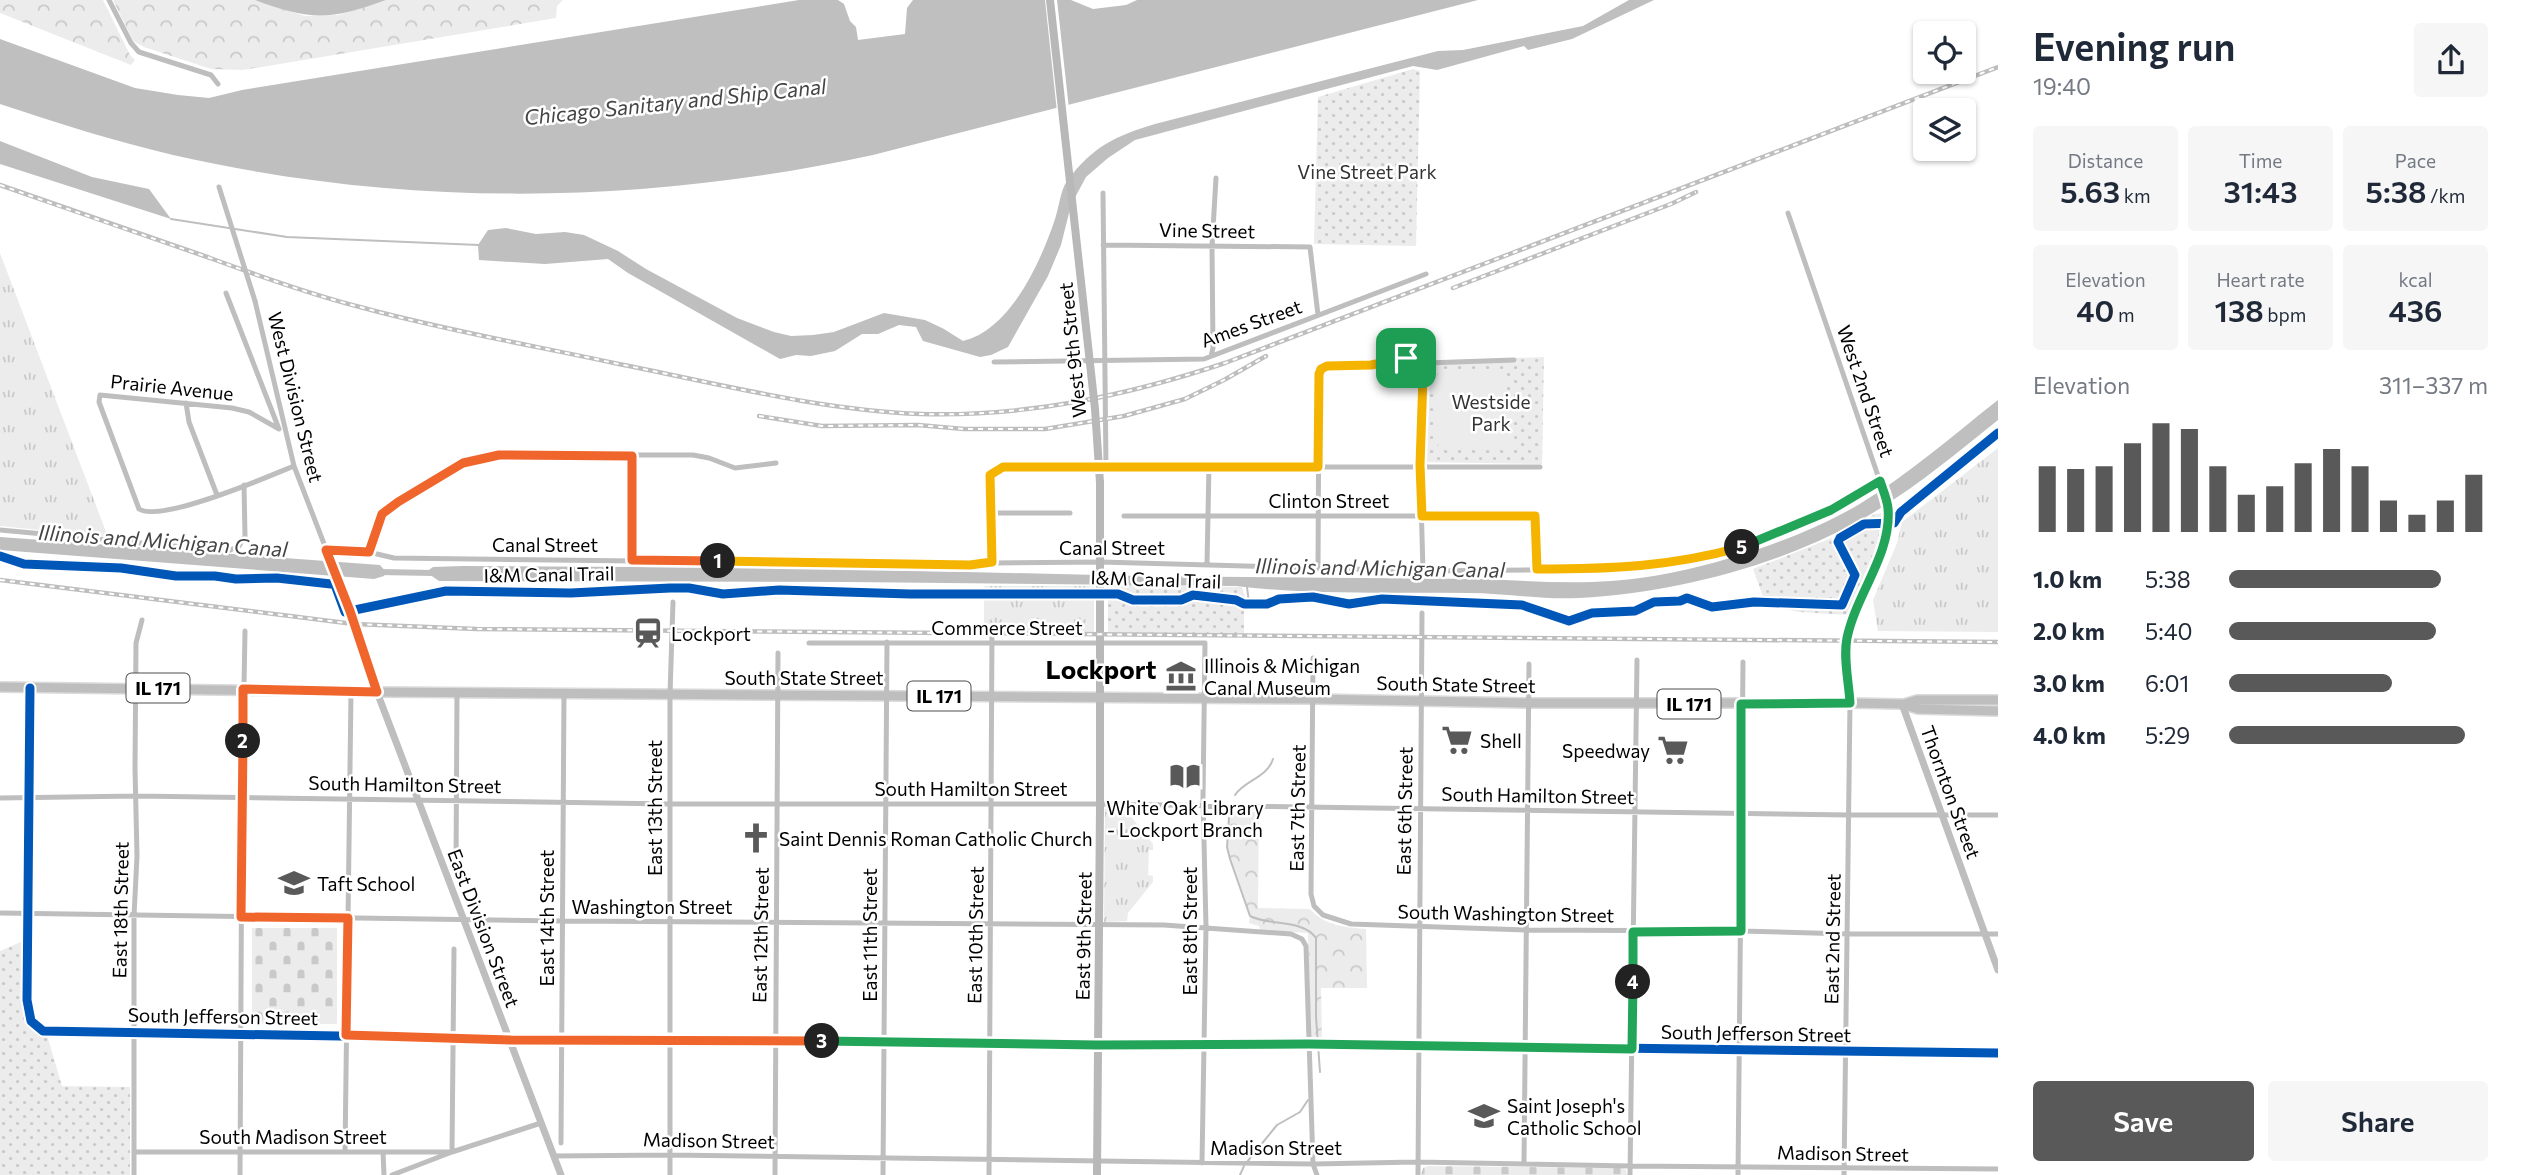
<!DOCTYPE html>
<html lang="en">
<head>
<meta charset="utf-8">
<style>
  body { margin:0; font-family:Commissioner,sans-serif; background:#f6f6f7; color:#1f2937; height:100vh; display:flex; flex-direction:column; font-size:26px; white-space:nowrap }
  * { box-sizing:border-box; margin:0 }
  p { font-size:23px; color:#747a83 }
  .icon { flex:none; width:38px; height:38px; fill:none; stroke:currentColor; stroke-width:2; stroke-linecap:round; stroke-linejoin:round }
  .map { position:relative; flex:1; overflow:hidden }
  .sheet { display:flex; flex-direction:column; background:#fff; width:525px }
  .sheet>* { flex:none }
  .tools { position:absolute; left:1913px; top:21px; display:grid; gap:14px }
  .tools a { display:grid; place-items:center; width:63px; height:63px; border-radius:7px; background:#fff; box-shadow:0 2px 5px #0004; font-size:35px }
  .pin { position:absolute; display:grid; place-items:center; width:60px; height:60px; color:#fff; margin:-30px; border-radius:14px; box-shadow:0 4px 10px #0006 }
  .km { position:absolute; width:35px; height:35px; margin:-18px; border-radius:50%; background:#222; color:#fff; font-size:19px; line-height:35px; text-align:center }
  .round { display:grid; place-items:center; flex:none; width:74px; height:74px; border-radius:7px; background:#f6f6f7 }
  .summary { display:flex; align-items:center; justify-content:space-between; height:119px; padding:0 35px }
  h1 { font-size:38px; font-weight:600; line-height:52px }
  .figures { display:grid; grid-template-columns:repeat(3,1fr); gap:10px; height:119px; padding:7px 35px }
  .figures div { display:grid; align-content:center; border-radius:7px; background:#f6f6f7; text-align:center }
  .figures b { font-size:30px; font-weight:600 }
  .figures small { font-size:19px; font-weight:400 }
  .figures p { font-size:19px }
  .chart { height:196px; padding:14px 35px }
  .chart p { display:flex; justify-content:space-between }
  .chart svg { width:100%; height:126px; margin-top:7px; stroke:#595959; stroke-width:6 }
  .cta { display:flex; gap:14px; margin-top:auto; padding:14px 35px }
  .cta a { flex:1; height:80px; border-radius:7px; background:#595959; color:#fff; font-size:28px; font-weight:600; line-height:80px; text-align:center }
  .cta a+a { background:#f6f6f7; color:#1f2937 }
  ul { padding:0 35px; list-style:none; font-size:23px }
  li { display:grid; grid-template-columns:112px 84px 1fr; align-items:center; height:52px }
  li i { height:18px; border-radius:9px; background:#595959 }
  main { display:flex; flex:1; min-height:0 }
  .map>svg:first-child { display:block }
</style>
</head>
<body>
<main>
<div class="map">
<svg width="1998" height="1175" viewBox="0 0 1998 1175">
  <defs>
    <pattern id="grass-tufts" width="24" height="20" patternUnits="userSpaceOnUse" patternTransform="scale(1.75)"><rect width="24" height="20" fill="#ececec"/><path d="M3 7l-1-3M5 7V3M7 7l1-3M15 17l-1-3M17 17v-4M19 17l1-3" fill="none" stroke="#c9c9c9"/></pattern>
    <pattern id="forest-crowns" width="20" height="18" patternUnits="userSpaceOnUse" patternTransform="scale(1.75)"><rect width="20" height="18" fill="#ececec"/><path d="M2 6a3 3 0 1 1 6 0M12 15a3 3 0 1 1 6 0" fill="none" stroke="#c9c9c9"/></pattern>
    <pattern id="cemetery-stones" width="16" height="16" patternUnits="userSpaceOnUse" patternTransform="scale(1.75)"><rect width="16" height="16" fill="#ececec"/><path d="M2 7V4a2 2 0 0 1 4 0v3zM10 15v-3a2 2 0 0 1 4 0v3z" fill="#c9c9c9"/></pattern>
    <pattern id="park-dots" width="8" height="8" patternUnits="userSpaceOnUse" patternTransform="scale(1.75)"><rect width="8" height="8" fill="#ececec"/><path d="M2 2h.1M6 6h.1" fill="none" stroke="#c9c9c9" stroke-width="1.8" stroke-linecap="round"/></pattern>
  </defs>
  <rect width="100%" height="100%" fill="#fff"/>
  <path fill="url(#grass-tufts)" d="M0 253 108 537 0 526Z
    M1998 448V632L1878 631 1873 600 1897 543 1902 522Z
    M984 586H1094V632H984Z
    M1105 809H1125L1153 844V850H1149L1148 875 1153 876V882L1128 913 1127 921 1104 922Z"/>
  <path fill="url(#forest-crowns)" d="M0 0H103L130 55 135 60 131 65 0 13Z
    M113 0H255L305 16 338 15 386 0H563L557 6 556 18 243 70 211 69 144 47 133 41Z
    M1228 812H1259L1258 908 1310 909C1325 926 1345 927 1366 929L1367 988H1321L1322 1041H1311L1308 933 1260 930 1259 926 1249 923 1250 916 1230 859 1227 847Z"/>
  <path fill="url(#cemetery-stones)" d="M252 928H337V1024H252Z
    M1428 1166 1622 1168 1626 1170 1627 1175H1421L1423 1168Z"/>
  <path fill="url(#park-dots)" d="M1413 69 1420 71 1416 246 1314 244 1318 97Z
    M1544 357 1542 464 1417 462 1422 361Z
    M1883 513 1876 553 1849 615 1799 612 1766 605 1753 569 1832 538 1875 514Z
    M1108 585 1242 587 1247 604 1244 606V635L1108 632Z
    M23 941 24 1015 34 1029 47 1035 62 1086 130 1087V1175H0V951Z"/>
  <path fill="#ececec" d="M1438 369H1493L1503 379V389L1512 395 1515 450 1440 447 1433 441Z"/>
  <path fill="#bfbfbf" d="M255 0H386C331 20 311 21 255 0Z
    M799 0H838L844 4 850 21 856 27 858 40 905 34 907 8 913 0H1071L1093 9 1126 5 1137 0H1478L873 155C642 205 405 208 173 155 114 141 57 123 0 104V39L135 88 178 95 209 98 242 90Z
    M1629 0H1654L1572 39 1528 50 1524 46 1437 70 1413 66 1135 140 1108 158 1086 177 1071 205 1061 245 1048 276 1008 347 991 355 980 357 923 341 916 327 899 325 878 334H862L835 351 811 356 796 355 780 359 628 273 608 259 545 264 479 260 478 245 488 230 506 228 536 234 565 232 584 235 618 251 646 269 737 318 774 332 791 336 813 335 834 332 884 313 925 320 944 329 963 341C1010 330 1040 263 1054 222 1059 209 1060 191 1067 181 1092 147 1115 136 1155 124L1438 51 1463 50 1583 26Z
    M0 141 92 177 149 189 171 219 0 164Z
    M1998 400V420C1953 456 1908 494 1857 522 1775 567 1671 593 1579 598 1542 600 1504 593 1468 593 1390 592 1313 595 1236 586L849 582 439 581 426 572 433 567 463 566 797 568 1141 576 1483 579C1525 581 1569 584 1611 581 1686 577 1793 543 1858 505 1908 475 1952 436 1998 400Z
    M0 537 380 565 386 572 384 576 374 579 0 550Z"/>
  <path fill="#fff" d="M1045 0H1057L1069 109 1057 112Z"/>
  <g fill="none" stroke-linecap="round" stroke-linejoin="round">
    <path stroke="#bfbfbf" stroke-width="2" d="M171 219 287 237 479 245
      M1247 587 1249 603
      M1235 795C1245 780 1267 778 1273 759
      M1229 818 1227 847 1230 859 1250 916C1269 926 1303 919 1316 938V1017L1320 1072
      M1247 1162 1277 1125 1300 1112 1308 1100
      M1240 1175 1244 1166"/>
    <path stroke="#bfbfbf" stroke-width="6" d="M379 572 434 573"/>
    <g stroke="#dbdbdb" stroke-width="12">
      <path id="primary" d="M0 687 377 692 1314 699 1528 703H1850L1902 704 1918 709 1998 711
        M1904 704 1917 700H1998"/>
    </g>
    <path stroke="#bebebe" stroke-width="5" d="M109 0 131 43 139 52 211 75 218 84
      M1103 193 1106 467
      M1788 213 1888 505C1887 552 1860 590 1848 633 1842 654 1848 682 1850 703L1844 1175
      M1103 245 1310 247 1318 315
      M226 293 279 429
      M255 301 294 466 350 611 377 692
      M1211 356 1213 348 1212 246 1216 178
      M994 362 1204 359 1426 274
      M186 403 189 422 217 495
      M279 429 249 412 232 408 100 395 99 402 139 509C161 523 267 477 294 466
      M991 513H1070
      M1124 516H1535L1537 569
      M0 530 228 551 239 546 245 536 244 485
      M326 550H360L394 558 970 565 992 563 1101 562 1423 571 1621 569 1685 561 1751 544 1831 510 1880 481
      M369 552 382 514 398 502 463 463 499 455H693L709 458 735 468 776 463
      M632 560V456
      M992 563 990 475 1003 467H1540
      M1207 564 1209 465
      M1318 569 1319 374 1321 369 1327 366C1342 366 1358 367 1372 365 1390 363 1411 352 1427 363L1514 360
      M1423 571 1420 465 1423 376 1427 363
      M809 643H1205L1203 798 1206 927 1202 1163
      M1313 658 1311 894 1314 906 1323 915 1351 924 1526 930 1741 931 1848 934H1998
      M30 688 27 1000 31 1021 43 1031 511 1039H670L1097 1045 1308 1044 1998 1053
      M0 798 137 796 670 804H1100L1849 815H1998
      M456 869 457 692
      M0 913 562 921 1164 925 1291 934 1302 939 1306 946 1313 1164 1317 1175
      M561 1143 564 692
      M134 1152H452L454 949
      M345 1152 351 691
      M383 1152 384 1175
      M554 1156 670 1155 1313 1164 1417 1162 1630 1166 1998 1169
      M1524 1163 1529 664
      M134 1175V916L137 856 135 768 136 643 142 620
      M240 1175 242 798 245 631
      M392 1175 452 1152 541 1123
      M670 1175V694L673 602
      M775 1175 778 653
      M883 1175 887 642
      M989 1175 992 628
      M1418 1175 1422 613
      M1630 1175 1637 660
      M1738 1175 1743 662"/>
    <path stroke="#bebebe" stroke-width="7" d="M377 692 561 1175
      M1902 704 1998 970"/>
    <path stroke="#b8b8b8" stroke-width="8" d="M1097 1175 1100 804V483"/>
    <use href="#primary" stroke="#bebebe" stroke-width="9"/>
    <g stroke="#bebebe" stroke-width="4.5">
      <path id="rail" d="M0 185C70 210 140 234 210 258 259 276 309 294 360 307 444 330 530 345 614 363 715 383 818 410 921 414 1026 417 1126 396 1225 363L1998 67
        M1453 288 1671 204 1696 192
        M759 416 822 426 918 425 964 429H1045L1124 416 1185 399 1224 380 1266 356
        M0 580 354 624 477 629 1998 642"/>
    </g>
    <use href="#rail" stroke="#fff" stroke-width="2" stroke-dasharray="5" stroke-linecap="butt"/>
    <path stroke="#bebebe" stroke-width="5" d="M219 187 255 301"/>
    <path stroke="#b8b8b8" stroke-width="8" d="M1050 0 1095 409 1100 483"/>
    <g stroke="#fff" stroke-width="13">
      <path id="cycleway" d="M0 556 24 564 121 568 176 576H215L236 579 277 578 331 584 335 585 345 612 446 591 571 593 670 588H689L723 594 779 590 910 594H1118L1133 600H1181L1193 595 1236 600 1244 604H1267L1279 599 1313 597 1349 604 1382 599 1522 605 1569 621 1592 613 1635 611 1654 602 1680 601 1687 598 1712 607 1754 602 1842 605 1855 575 1838 542 1840 538 1864 524 1894 523 1901 512 1998 433
        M30 688 27 1000 31 1021 43 1031 511 1039H670L1097 1045 1308 1044 1998 1053"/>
    </g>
    <use href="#cycleway" stroke="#0057b8" stroke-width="9"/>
  </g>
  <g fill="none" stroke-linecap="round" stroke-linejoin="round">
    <g stroke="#fff" stroke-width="14">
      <path id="split-1" d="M718 561 970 565 992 562 990 475 1003 467H1318L1319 374 1321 369 1327 366 1371 365 1406 358"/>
    </g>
    <g stroke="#fff" stroke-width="14">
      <path id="split-2" d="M243 741V689L377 692 350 611 326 550 369 552 382 514 398 502 463 463 499 455 632 456V560L718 561"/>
    </g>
    <g stroke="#fff" stroke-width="14">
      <path id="split-3" d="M243 741 241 917 348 918 346 1035 511 1040 822 1041"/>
    </g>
    <g stroke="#fff" stroke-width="14">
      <path id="split-4" d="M822 1041 1097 1045 1308 1044 1632 1049 1633 982"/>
    </g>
    <g stroke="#fff" stroke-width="14">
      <path id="split-5" d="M1633 982V932L1741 931V704L1850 703C1849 683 1843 658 1847 638 1856 594 1892 554 1888 508 1887 499 1883 490 1880 481L1831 510 1742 547"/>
    </g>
    <g stroke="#fff" stroke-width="14">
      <path id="split-6" d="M1406 358H1420L1427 363 1423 376 1420 465 1422 516H1535L1537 569C1612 569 1669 567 1742 547"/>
    </g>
    <use href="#split-1" stroke="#f5b400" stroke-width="9"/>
    <use href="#split-2" stroke="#f0652b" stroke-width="9"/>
    <use href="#split-3" stroke="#f0652b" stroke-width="9"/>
    <use href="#split-4" stroke="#22a559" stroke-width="9"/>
    <use href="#split-5" stroke="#22a559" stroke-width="9"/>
    <use href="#split-6" stroke="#f5b400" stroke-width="9"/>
  </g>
  <defs>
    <g id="station-bare" transform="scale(2.415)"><path d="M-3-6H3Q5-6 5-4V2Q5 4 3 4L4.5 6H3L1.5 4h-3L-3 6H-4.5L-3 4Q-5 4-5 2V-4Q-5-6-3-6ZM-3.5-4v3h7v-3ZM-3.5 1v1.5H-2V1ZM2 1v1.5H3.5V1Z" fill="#595959" stroke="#fff" stroke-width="2.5" paint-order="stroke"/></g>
    <g id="museum-bare" transform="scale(2.415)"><path d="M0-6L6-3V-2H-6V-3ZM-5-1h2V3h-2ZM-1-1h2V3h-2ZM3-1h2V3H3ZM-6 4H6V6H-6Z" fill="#595959" stroke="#fff" stroke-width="2.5" paint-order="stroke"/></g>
    <g id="supermarket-bare" transform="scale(2.415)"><path d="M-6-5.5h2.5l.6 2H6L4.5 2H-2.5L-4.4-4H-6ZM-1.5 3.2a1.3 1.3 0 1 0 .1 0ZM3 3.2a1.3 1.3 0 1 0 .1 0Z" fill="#595959" stroke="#fff" stroke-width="2.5" paint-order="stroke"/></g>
    <g id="library-bare" transform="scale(2.415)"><path d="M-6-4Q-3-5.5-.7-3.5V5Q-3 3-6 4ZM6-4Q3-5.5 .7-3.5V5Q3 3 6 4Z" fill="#595959" stroke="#fff" stroke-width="2.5" paint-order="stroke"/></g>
    <g id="church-bare" transform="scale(2.415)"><path d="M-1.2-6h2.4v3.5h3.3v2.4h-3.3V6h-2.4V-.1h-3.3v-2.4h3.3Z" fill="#595959" stroke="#fff" stroke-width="2.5" paint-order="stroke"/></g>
    <g id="school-bare" transform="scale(2.415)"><path d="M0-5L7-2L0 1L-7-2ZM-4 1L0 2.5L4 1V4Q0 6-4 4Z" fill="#595959" stroke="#fff" stroke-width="2.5" paint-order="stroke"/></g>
  </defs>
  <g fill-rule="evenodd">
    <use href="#station-bare" x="648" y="633"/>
    <use href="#museum-bare" x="1181" y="676"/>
    <use href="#supermarket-bare" x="1457" y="740"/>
    <use href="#supermarket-bare" x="1673" y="750"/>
    <use href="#library-bare" x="1185" y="776"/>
    <use href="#church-bare" x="756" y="838"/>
    <use href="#school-bare" x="294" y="883"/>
    <use href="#school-bare" x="1484" y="1116"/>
  </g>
  <g text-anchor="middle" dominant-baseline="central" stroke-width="5" stroke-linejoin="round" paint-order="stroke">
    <g fill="#fff" stroke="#4c4c4c" stroke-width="2">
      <rect x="126.5" y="673.5" width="63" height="29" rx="5"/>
      <rect x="907.5" y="681.5" width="63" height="29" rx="5"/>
      <rect x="1657.5" y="689.5" width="63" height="29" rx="5"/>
    </g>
    <g font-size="18" font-weight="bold" fill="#000">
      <text x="158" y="688">IL 171</text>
      <text x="939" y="696">IL 171</text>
      <text x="1689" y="704">IL 171</text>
    </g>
    <g font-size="19" fill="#333" stroke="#fff">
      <text x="1367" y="171">Vine Street Park</text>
      <text x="1491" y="401">Westside<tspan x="1491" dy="22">Park</tspan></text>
    </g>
    <g font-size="19" fill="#000" stroke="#fff">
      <text transform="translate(1207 230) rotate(1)">Vine Street</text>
      <text transform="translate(1251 323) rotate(-20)">Ames Street</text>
      <text transform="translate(1072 350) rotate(-96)">West 9th Street</text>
      <text transform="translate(172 387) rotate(6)">Prairie Avenue</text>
      <text transform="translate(1866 391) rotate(71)">West 2nd Street</text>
      <text transform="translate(296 397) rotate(76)">West Division Street</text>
      <text x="1329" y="500">Clinton Street</text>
      <text x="545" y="544">Canal Street</text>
      <text x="1112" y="547">Canal Street</text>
      <text transform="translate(549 574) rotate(-1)">I&amp;M Canal Trail</text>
      <text transform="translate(1156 579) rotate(2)">I&amp;M Canal Trail</text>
      <text x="1007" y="627">Commerce Street</text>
      <text x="804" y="677">South State Street</text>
      <text transform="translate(1456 684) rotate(1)">South State Street</text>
      <text transform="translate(405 784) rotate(1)">South Hamilton Street</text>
      <text x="971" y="788">South Hamilton Street</text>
      <text transform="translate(1951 792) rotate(70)">Thornton Street</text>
      <text transform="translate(1538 795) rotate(1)">South Hamilton Street</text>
      <text transform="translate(654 808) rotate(-90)">East 13th Street</text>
      <text transform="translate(1297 808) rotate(-89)">East 7th Street</text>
      <text transform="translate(1404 811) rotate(-89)">East 6th Street</text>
      <text x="652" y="906">Washington Street</text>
      <text transform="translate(120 910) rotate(-89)">East 18th Street</text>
      <text transform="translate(1506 913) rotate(1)">South Washington Street</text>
      <text transform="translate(546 918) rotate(-90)">East 14th Street</text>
      <text transform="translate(484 928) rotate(69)">East Division Street</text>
      <text transform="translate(1189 931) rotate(-90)">East 8th Street</text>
      <text transform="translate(760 935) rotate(-89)">East 12th Street</text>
      <text transform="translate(869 935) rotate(-90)">East 11th Street</text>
      <text transform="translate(975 935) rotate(-89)">East 10th Street</text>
      <text transform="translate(1083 936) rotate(-89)">East 9th Street</text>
      <text transform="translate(1832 939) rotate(-89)">East 2nd Street</text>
      <text transform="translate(223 1016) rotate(1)">South Jefferson Street</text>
      <text transform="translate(1756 1033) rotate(1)">South Jefferson Street</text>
      <text x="293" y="1136">South Madison Street</text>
      <text transform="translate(709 1140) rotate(1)">Madison Street</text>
      <text x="1276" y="1147">Madison Street</text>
      <text transform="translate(1843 1153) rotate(1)">Madison Street</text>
    </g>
    <g font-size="19" fill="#000" stroke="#fff" text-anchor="start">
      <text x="671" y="633">Lockport</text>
      <text x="1204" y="665">Illinois &amp; Michigan<tspan x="1204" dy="22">Canal Museum</tspan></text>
      <text x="1480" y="740">Shell</text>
      <text x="1650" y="750" text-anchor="end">Speedway</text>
      <text x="1185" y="807" text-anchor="middle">White Oak Library<tspan x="1185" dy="22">- Lockport Branch</tspan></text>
      <text x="779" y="838">Saint Dennis Roman Catholic Church</text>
      <text x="317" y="883">Taft School</text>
      <text x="1507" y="1105">Saint Joseph's<tspan x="1507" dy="22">Catholic School</tspan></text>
    </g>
    <g font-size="21" font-style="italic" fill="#444" stroke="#fff">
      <text transform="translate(675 101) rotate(-6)">Chicago Sanitary and Ship Canal</text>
      <text transform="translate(163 540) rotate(4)">Illinois and Michigan Canal</text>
      <text transform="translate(1380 567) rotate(1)">Illinois and Michigan Canal</text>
    </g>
    <g font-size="26" font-weight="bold" fill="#000" stroke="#fff">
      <text x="1101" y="668">Lockport</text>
    </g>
  </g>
</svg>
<div class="tools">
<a><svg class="icon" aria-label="locate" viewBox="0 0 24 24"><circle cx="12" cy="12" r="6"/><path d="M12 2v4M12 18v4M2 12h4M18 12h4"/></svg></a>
<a><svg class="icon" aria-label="layers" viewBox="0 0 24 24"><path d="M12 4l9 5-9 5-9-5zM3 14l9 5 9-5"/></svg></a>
</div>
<div class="pin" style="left:1406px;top:358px;background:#1e9e55"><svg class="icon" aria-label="arrive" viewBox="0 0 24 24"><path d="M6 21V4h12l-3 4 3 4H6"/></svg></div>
<b class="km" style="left:718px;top:561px">1</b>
<b class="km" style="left:243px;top:741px">2</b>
<b class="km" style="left:822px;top:1041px">3</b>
<b class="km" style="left:1633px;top:982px">4</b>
<b class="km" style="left:1742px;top:547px">5</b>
</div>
<section class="sheet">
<div class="summary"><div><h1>Evening run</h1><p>19:40</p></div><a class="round"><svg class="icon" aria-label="share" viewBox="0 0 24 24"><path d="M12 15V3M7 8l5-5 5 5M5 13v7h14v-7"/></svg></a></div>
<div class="figures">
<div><p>Distance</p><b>5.63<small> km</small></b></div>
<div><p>Time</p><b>31:43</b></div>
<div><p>Pace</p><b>5:38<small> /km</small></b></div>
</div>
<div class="figures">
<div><p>Elevation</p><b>40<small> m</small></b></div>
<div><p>Heart rate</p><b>138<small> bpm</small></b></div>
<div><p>kcal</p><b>436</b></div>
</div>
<div class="chart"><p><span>Elevation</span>311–337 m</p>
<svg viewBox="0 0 160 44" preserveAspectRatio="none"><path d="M5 44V21M15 44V22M25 44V21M35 44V13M45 44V6M55 44V8M65 44V21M75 44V31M85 44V28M95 44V20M105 44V15M115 44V21M125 44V33M135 44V38M145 44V33M155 44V24"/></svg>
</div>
<ul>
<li><b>1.0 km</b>5:38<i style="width:82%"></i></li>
<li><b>2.0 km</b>5:40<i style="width:80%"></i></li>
<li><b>3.0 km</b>6:01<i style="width:63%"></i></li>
<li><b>4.0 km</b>5:29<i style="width:91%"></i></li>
</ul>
<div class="cta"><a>Save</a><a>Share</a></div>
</section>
</main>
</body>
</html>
